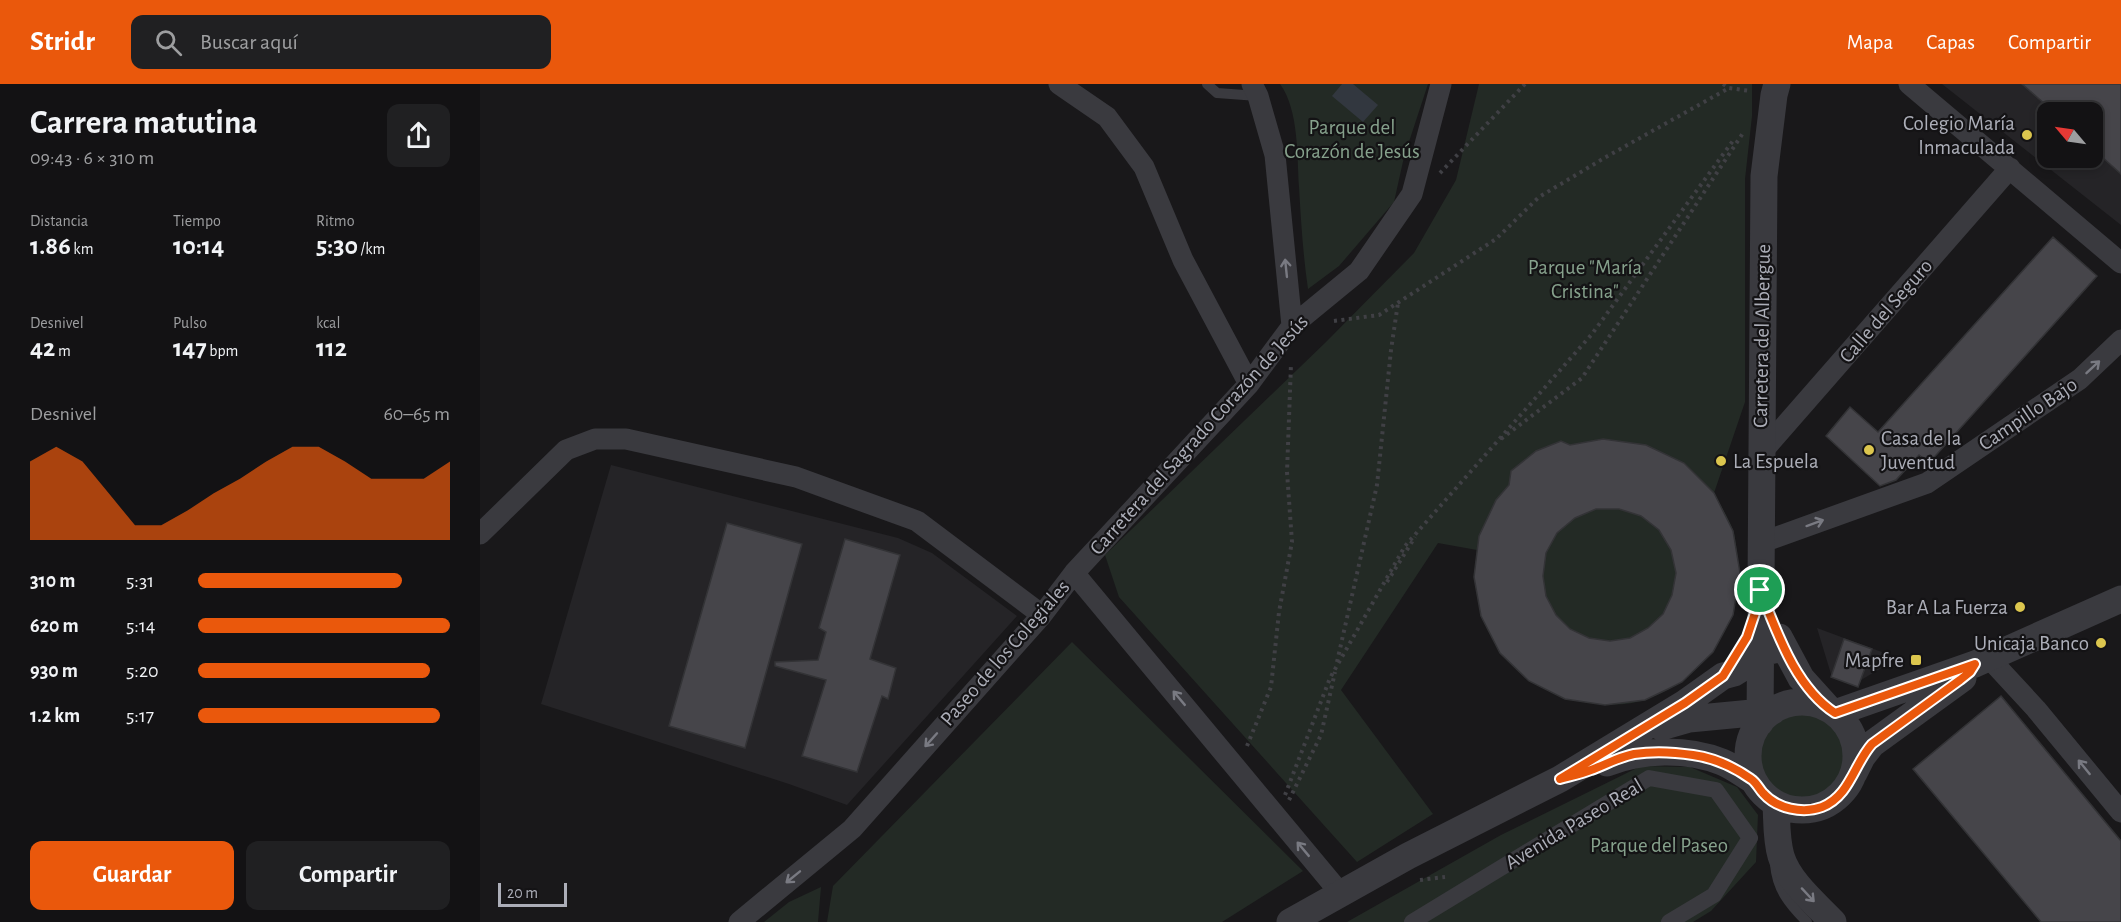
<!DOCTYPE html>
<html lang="es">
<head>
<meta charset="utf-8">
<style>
  body { margin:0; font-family:"Alegreya Sans",sans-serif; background:#202022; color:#f1f3f6; height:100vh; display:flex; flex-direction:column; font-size:22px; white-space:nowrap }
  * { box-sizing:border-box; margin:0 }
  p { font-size:20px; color:#9d9ea0 }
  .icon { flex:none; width:33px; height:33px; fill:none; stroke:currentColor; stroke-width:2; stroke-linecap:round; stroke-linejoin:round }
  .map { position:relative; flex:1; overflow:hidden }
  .panel { display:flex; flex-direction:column; background:#131214; width:480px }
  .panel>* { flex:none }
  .needle { width:39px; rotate:299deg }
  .controls { position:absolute; left:1557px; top:18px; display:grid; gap:12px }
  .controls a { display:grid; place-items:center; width:66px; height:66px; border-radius:12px; background:#131214; box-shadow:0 3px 9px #0003,0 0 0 2px #323234; font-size:30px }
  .scale { position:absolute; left:18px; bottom:15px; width:69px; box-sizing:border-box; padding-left:6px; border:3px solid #acaeb8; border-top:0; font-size:16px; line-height:21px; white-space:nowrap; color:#acaeb8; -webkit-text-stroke:4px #141315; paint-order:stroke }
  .pin { position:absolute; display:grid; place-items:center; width:51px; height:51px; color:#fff; margin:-26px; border:3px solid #fff; border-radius:50%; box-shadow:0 2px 6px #0007 }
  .round { display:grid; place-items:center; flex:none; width:63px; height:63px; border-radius:12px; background:#202022 }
  .head { display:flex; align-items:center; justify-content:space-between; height:102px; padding:0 30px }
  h1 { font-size:33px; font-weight:700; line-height:45px }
  .figures { display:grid; grid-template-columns:repeat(3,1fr); gap:9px; height:102px; padding:6px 30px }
  .figures div { display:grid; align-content:center }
  .figures b { font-size:26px; font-weight:700 }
  .figures small { font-size:16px; font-weight:400 }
  .figures p { font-size:16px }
  .chart { height:168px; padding:12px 30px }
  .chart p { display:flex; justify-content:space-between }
  .chart svg { width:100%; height:108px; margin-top:6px; fill:#ea580c; opacity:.7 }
  .action { display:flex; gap:12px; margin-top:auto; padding:12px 30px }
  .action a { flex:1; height:69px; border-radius:12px; background:#ea580c; color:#fff; font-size:24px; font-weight:700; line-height:69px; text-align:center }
  .action a+a { background:#202022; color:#f1f3f6 }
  ul { padding:0 30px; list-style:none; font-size:20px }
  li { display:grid; grid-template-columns:96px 72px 1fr; align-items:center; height:45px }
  li i { height:15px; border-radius:8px; background:#ea580c }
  header { display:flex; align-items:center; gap:36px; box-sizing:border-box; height:84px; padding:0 30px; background:#ea580c; color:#fff }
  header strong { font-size:28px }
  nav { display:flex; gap:33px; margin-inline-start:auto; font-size:21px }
  .search { width:420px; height:54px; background:#202022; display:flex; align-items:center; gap:15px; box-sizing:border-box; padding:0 21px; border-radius:12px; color:#9d9ea0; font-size:22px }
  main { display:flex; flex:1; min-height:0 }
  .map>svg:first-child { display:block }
</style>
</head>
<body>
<header>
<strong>Stridr</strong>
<div class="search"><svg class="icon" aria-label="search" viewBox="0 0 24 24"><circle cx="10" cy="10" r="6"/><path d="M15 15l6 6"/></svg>Buscar aquí</div>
<nav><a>Mapa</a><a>Capas</a><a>Compartir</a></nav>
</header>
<main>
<section class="panel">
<div class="head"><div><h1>Carrera matutina</h1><p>09:43 · 6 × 310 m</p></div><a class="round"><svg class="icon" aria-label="share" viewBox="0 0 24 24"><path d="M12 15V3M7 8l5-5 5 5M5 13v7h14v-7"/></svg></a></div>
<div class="figures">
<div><p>Distancia</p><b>1.86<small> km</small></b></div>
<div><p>Tiempo</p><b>10:14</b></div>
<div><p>Ritmo</p><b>5:30<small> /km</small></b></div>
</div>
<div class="figures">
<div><p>Desnivel</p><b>42<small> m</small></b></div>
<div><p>Pulso</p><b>147<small> bpm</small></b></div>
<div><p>kcal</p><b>112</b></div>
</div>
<div class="chart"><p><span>Desnivel</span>60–65 m</p>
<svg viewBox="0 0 160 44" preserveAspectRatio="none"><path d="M0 44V12L10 6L20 12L30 25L40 38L50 38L60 32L70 25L80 19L90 12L100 6L110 6L120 12L130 19L140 19L150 19L160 12V44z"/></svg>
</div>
<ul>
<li><b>310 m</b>5:31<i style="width:81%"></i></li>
<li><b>620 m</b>5:14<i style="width:100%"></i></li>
<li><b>930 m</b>5:20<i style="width:92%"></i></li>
<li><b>1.2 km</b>5:17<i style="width:96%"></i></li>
</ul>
<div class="action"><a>Guardar</a><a>Compartir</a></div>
</section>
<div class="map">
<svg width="1641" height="838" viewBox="0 0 1641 838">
  <rect width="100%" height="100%" fill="#19181a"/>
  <path fill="#252427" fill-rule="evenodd" d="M1462 0H1641V141ZM1568 28H1612V74H1568Z
    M131 381 418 454 452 469 537 532 367 721 309 700 61 620Z
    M1337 544 1418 574 1376 599 1351 590Z"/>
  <path fill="#232a25" d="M800 0H948L924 73 914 118 859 182 828 205C823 171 821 137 819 103 817 72 819 26 800 0Z
    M999 0H1272V32L1265 95V318L1234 409C1240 421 1248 433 1253 446 1255 452 1256 461 1257 468 1267 533 1228 593 1167 615 1140 625 1112 619 1085 615L994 493 997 466 958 459 861 606 953 730 877 778 639 513 625 471 846 258 934 169 976 96Z
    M592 558 823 787 742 838H347L353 802Z
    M1277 672a45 45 0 1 1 90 0a45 45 0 1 1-90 0Z
    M1161 682 1210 683 1257 703 1278 731 1276 778 1231 827 1213 838H867L1021 751Z
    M341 803 338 838H284L309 818Z"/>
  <path fill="#32373f" d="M862 0H873L898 21 883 38 852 12Z"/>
  <path fill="#46454a" stroke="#333336" stroke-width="1.5" fill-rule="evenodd" d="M1542 0H1641V90L1612 64V28H1574Z
    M1573 153 1617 192 1449 379 1439 371 1416 396 1400 402 1346 352 1370 323 1398 348Z
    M1123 355 1166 361 1204 379 1234 409 1253 447 1260 489 1253 531 1233 568 1202 598 1188 605 1165 616 1125 621 1085 615 1049 597 1020 569 1001 532 994 493 999 452 1016 416 1029 401 1031 387 1056 367 1081 357 1090 361ZM1116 425H1139L1161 432 1179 446 1191 466 1196 489 1192 511 1183 530 1168 544 1150 554 1130 557 1109 554 1090 545 1076 531 1066 512 1063 492 1066 469 1077 449 1095 434Z
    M247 439 322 460 265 664 189 642Z
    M365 455 420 471 390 575 416 584 408 615 402 612 377 688 322 672 346 596 295 582V578L338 576 346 548 339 544Z
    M1364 555 1392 565 1378 603 1351 593Z
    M1521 612 1641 757V838H1561L1433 685Z"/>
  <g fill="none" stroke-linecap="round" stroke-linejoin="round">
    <path stroke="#404045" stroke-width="4" stroke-dasharray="3 4.5" stroke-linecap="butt" d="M1243 0 1249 4 1270 7
      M960 89 1045 0
      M854 237 899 231 1016 155 1059 113 1126 73 1249 4
      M1021 355 1102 294 1263 49
      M907 498 935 453
      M857 578 897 401 911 266 918 219
      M767 662 791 603 799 528 812 458 807 388 811 280
      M805 711 850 594 925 462 1112 250 1255 54
      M809 716 841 651 855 588
      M940 796 965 793"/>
    <path stroke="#3a3a3f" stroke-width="10" d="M727 0 737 9 778 12
      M1295 780C1297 806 1310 821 1327 838"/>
    <path stroke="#3a3a3f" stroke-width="16" d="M932 838 1169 694 1236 706 1270 754 1234 811 1189 838"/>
    <path stroke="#3a3a3f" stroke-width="21" d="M579 0 627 33 664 83 703 176 769 300
      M772 0 778 12 795 71 812 242
      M1429 0 1641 179
      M1281 369 1530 84
      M0 450 86 366 115 355H146L316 393 437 437 562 531
      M1280 459 1447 399 1600 295 1641 256
      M594 489 769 300 812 242 879 187 932 110 961 0
      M1508 573 1556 625 1641 728
      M259 838 372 745 562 531 594 489 861 810"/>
    <path stroke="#3a3a3f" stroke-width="27" d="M1299 553 1321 594 1349 625
      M1268 672a54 54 0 1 1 108 0a54 54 0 1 1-108 0Z
      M1355 629 1495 580 1641 515
      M1280 639 1284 92 1294 11 1297 0
      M1181 643 1209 635 1293 627
      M1127 679C1162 665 1207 664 1242 678 1254 683 1264 691 1274 697
      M1374 689 1382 673 1392 660 1483 594
      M1296 720C1297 737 1296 755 1301 772 1309 798 1335 819 1353 838
      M810 838 928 772 1080 695 1205 619 1243 592 1254 589 1289 567 1298 565 1307 568"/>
  </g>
  <defs><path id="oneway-shaft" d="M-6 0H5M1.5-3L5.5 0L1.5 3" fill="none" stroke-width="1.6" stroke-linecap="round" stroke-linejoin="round" transform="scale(1.5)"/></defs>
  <g stroke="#797a82">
    <use href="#oneway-shaft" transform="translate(806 184) rotate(-96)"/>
    <use href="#oneway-shaft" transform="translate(1613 283) rotate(-43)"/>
    <use href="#oneway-shaft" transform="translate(1335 439) rotate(-20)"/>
    <use href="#oneway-shaft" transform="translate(699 614) rotate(-130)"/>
    <use href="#oneway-shaft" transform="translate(451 656) rotate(132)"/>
    <use href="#oneway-shaft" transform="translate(1604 683) rotate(-129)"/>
    <use href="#oneway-shaft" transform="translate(823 765) rotate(-130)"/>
    <use href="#oneway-shaft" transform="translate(313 793) rotate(141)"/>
    <use href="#oneway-shaft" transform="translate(1328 811) rotate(47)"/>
  </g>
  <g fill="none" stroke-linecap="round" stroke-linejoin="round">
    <g stroke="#fff" stroke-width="12">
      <path id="route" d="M1280 506C1297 548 1315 603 1355 629L1495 580 1490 588 1480 596 1392 660C1374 680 1370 712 1342 723 1323 730 1297 725 1283 709 1279 705 1277 699 1271 695 1254 683 1235 674 1213 671 1194 668 1173 667 1154 670 1139 673 1125 681 1111 686 1101 690 1091 692 1080 695L1205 619 1243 592 1267 553 1277 523Z"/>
    </g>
    <use href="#route" stroke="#ea580c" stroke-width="8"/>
  </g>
  <g fill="#dcc64e" stroke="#141315" stroke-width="2">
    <circle cx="1547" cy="51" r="6"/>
    <circle cx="1389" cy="366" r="6"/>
    <circle cx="1241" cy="377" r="6"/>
    <circle cx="1540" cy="523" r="6"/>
    <circle cx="1621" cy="559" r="6"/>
    <rect x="1430" y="570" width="12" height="12" rx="3"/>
  </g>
  <g text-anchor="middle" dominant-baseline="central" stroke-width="4.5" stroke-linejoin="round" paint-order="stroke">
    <g font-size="21" fill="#acaeb8" stroke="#141315" text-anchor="end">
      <text x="1535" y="39">Colegio María<tspan x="1535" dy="24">Inmaculada</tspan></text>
      <text x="1401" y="354" text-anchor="start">Casa de la<tspan x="1401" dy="24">Juventud</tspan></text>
      <text x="1253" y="377" text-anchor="start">La Espuela</text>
      <text x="1528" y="523">Bar A La Fuerza</text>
      <text x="1609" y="559">Unicaja Banco</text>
      <text x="1424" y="576">Mapfre</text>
    </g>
    <g font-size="21" fill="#86a18c" stroke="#141315">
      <text x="872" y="43">Parque del<tspan x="872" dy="24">Corazón de Jesús</tspan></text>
      <text x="1105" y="183">Parque "María<tspan x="1105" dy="24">Cristina"</tspan></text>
      <text x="1179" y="761">Parque del Paseo</text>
    </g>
    <g font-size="21" fill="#acaeb8" stroke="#141315">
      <text transform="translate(1406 227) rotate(-49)">Calle del Seguro</text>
      <text transform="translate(1282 252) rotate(-89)">Carretera del Albergue</text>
      <text transform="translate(1548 330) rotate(-34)">Campillo Bajo</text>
      <text transform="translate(719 351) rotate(-48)">Carretera del Sagrado Corazón de Jesús</text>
      <text transform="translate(525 569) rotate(-49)">Paseo de los Colegiales</text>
      <text transform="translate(1094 740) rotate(-31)">Avenida Paseo Real</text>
    </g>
  </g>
</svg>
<div class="controls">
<a><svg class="needle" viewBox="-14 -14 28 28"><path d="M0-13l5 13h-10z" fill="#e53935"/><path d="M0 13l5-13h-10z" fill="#9d9ea0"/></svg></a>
</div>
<div class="scale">20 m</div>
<div class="pin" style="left:1280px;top:506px;background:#1e9e55"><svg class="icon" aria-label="arrive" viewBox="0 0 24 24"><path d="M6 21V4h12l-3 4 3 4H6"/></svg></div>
</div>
</main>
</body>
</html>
